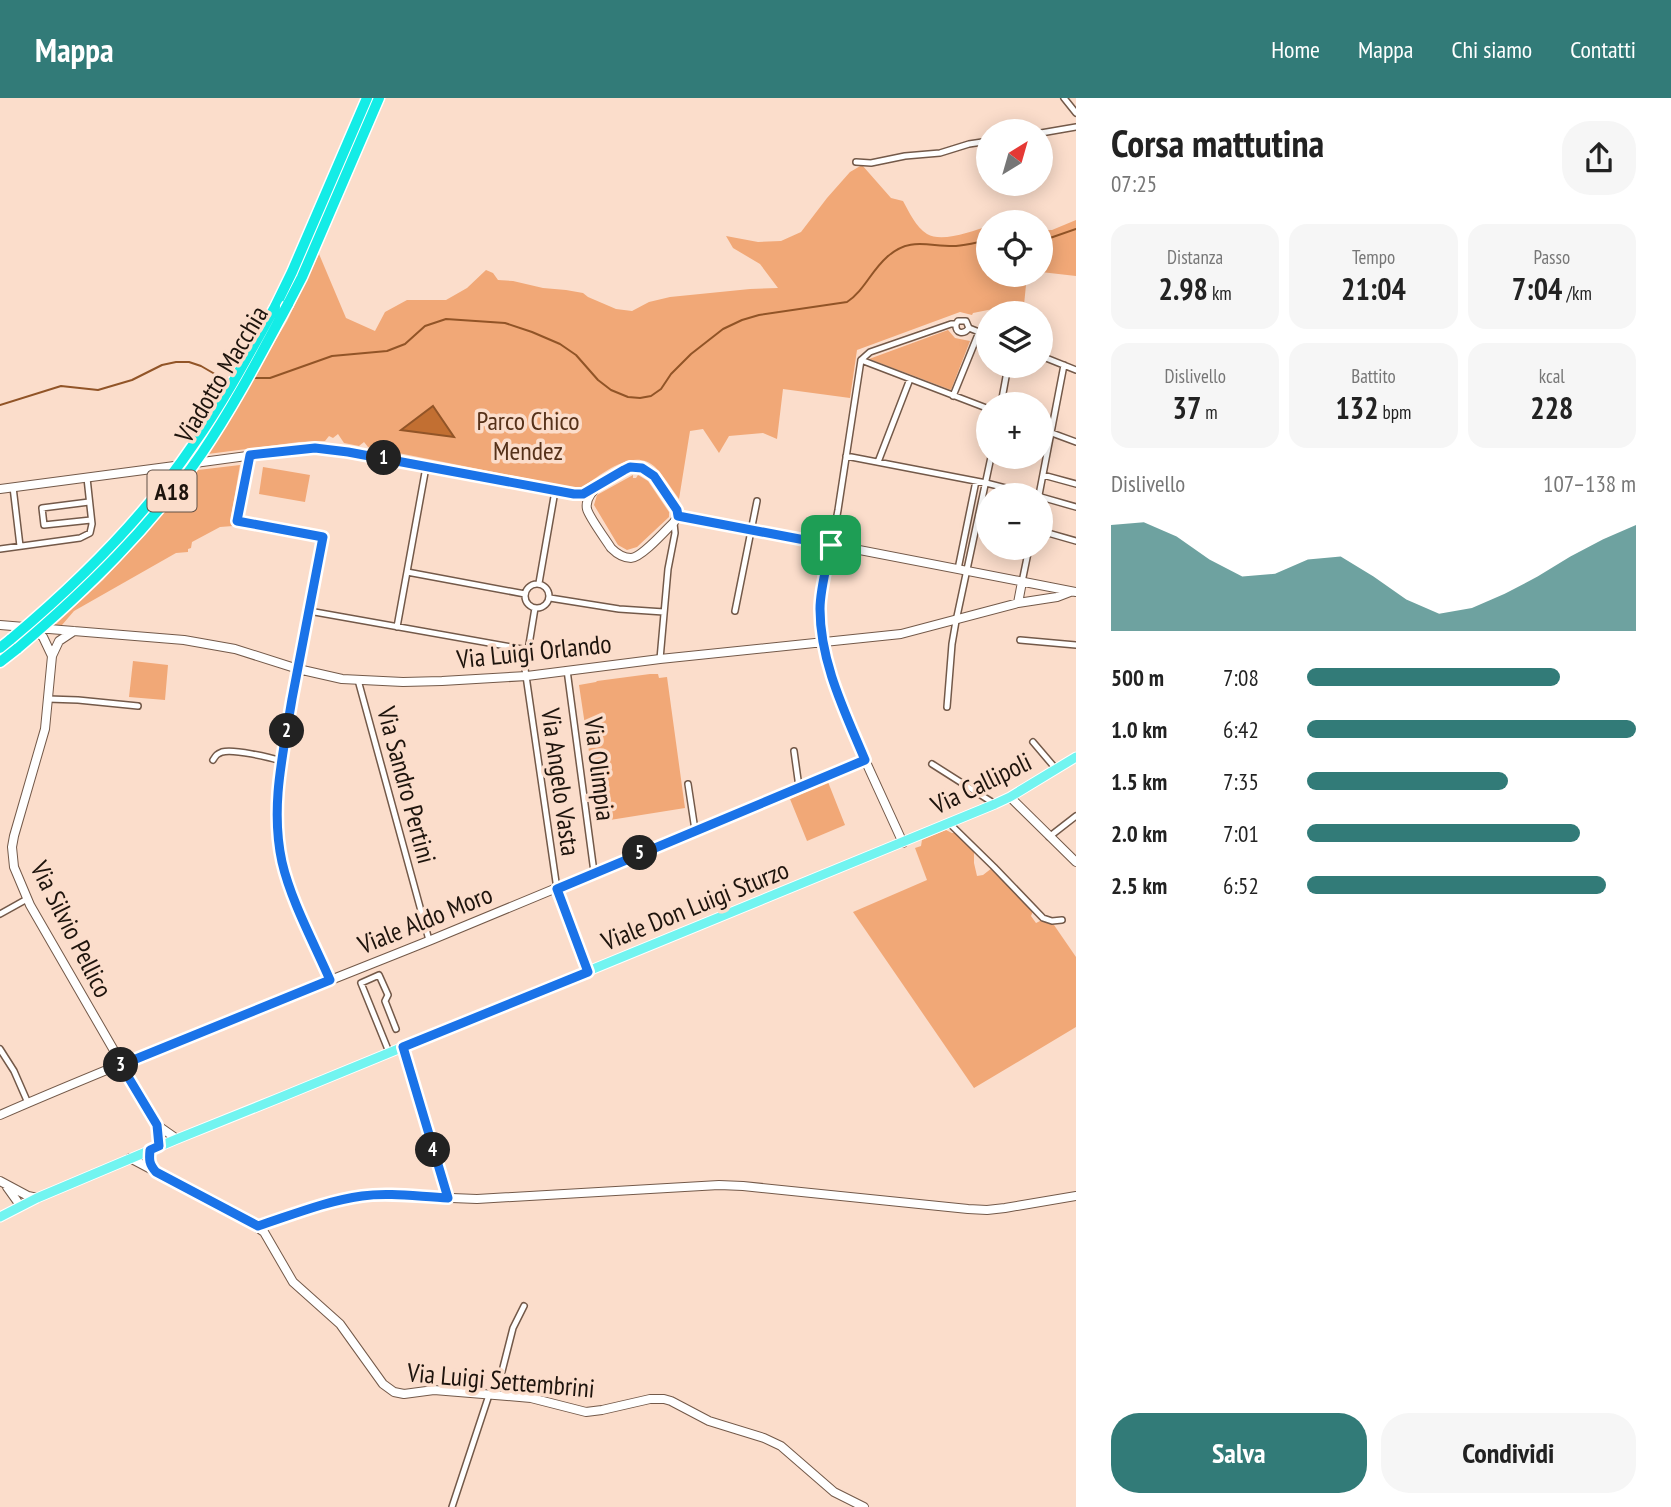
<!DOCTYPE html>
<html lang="it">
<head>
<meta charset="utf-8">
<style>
  body { margin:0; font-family:"PT Sans Narrow",sans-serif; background:#f6f6f6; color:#222; height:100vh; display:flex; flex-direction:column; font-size:26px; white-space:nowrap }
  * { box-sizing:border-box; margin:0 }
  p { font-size:23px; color:#767676 }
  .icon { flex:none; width:38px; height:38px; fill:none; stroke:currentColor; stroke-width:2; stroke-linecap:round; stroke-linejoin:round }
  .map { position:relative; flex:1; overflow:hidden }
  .panel { display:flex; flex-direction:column; background:#fff; width:595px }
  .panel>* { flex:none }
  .needle { width:46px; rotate:37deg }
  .fabs { position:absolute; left:976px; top:21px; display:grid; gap:14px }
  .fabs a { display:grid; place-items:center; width:77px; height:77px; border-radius:50%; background:#fff; box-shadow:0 4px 18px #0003; font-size:35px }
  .pin { position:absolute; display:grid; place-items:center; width:60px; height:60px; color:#fff; margin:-30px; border-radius:14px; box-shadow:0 4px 10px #0006 }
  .km { position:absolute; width:35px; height:35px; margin:-18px; border-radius:50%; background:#222; color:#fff; font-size:19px; line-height:35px; text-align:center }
  .round { display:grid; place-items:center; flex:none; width:74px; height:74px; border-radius:28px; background:#f6f6f6 }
  .overview { display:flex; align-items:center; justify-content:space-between; height:119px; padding:0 35px }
  h1 { font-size:38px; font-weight:600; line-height:52px }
  .metrics { display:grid; grid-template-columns:repeat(3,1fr); gap:10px; height:119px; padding:7px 35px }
  .metrics div { display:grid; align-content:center; border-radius:18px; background:#f6f6f6; text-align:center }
  .metrics b { font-size:30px; font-weight:600 }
  .metrics small { font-size:19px; font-weight:400 }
  .metrics p { font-size:19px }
  .chart { height:196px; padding:14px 35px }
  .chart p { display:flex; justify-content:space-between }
  .chart svg { width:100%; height:126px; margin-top:7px; fill:#327b78; opacity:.7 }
  .cta { display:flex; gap:14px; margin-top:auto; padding:14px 35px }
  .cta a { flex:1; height:80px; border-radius:28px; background:#327b78; color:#fff; font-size:28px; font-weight:600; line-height:80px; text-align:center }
  .cta a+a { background:#f6f6f6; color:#222 }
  ul { padding:0 35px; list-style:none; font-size:23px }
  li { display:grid; grid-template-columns:112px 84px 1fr; align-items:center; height:52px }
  li i { height:18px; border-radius:9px; background:#327b78 }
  header { display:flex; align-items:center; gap:42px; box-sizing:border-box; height:98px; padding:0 35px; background:#327b78; color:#fff }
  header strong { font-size:33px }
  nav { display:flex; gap:38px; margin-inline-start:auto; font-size:24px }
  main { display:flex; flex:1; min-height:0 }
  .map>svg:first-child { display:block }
</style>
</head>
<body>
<header>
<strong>Mappa</strong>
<nav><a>Home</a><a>Mappa</a><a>Chi siamo</a><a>Contatti</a></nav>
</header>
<main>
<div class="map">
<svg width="1076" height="1409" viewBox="0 0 1076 1409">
  <rect width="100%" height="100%" fill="#fbddcb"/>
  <path fill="#f1a877" d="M862 67 891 100 903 103C909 114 916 129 927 136 942 145 972 133 989 128V177H1027L1024 207 1018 206 973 215 972 217 960 214 857 252 850 300 783 291 777 341 763 335 729 338 719 355 703 331 690 333 679 401C671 390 664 378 655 369 633 348 600 378 581 390H575L368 349 364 344 359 348 344 345 338 336 333 340 329 338 325 343 299 344 208 356 287 223 319 156 346 220 375 233 385 214 407 202H446L467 190 486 172 493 175 498 182 513 183 543 190 566 192 583 195 588 199 616 211 632 213 649 204 670 199 750 191 778 190 760 166 733 150 726 138 758 144 781 143 801 134 827 100 850 74Z
    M1076 122V178L1041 174V132H1052Z
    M948 232 955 240 970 243 951 292 869 261Z
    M240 367 231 419 233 420V428L220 429 192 444 191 450 188 451V454L176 455 74 513 62 527H55L103 482 142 440 198 372Z
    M263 369 310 377 305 404 259 396Z
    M633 377V380H636L638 377 648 383 669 414V419L637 449 627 452 618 447 594 407 597 397Z
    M133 563 168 567 165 602 129 599Z
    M650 576H658L659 580 667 579 685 710 610 722 609 719 599 721 579 587 596 584 597 583Z
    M828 684 845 727 807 743 790 701Z
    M946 732 952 735H955L974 754V765L977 778 983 777 992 770 1033 813 1031 818 1036 825 1042 822 1054 827 1076 859V929L974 990 853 814 927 782 915 750 921 748 922 742Z"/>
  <path fill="#c26f32" stroke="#915427" stroke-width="2" d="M433 308 454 339 401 332Z"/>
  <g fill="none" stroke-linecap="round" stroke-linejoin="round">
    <path stroke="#915427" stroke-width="2" d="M1041 140H1050L1076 131
      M251 280H270L332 258 387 253 405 246 425 228 446 221 505 225 532 234 560 246 576 257 598 282 611 292 628 299 640 300 651 298 661 291 671 276 691 256 723 231 742 222 759 217 847 204C864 193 871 173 887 159 910 138 929 149 956 148 967 147 978 144 989 142
      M0 307 61 288 98 292 132 282 162 267 176 264H189L201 268 220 279 228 281"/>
    <g stroke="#735949" stroke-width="8">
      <path id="street" d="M1064 0 1076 15
        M1041 35 1076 29
        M856 64 871 65 905 58 940 55 969 46 989 43
        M956 226 958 223H966L969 230
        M1041 258 1076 272
        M861 262 989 311
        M953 298 979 234
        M1001 306 1008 268
        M1041 331 1076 344
        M250 357 237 423 323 439 298 571
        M846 358 986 385 1034 397
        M878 364 910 281
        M1043 377 1076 386
        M13 389 20 448
        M1039 397 1064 267
        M1041 399 1076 409
        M89 404 42 410 44 427 91 422
        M1041 433 1076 443
        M0 451 80 440 90 435 92 426 87 380
        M958 471 976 383
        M407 474 525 496
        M1022 484 1029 450
        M539 485 555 393
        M525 498a12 12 0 1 1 24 0a12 12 0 1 1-24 0Z
        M550 500 619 511 664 514
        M535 510 525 571 557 791 588 874
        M309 513 528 552
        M735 513 757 403
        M397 529 426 369
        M1020 542 1076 547
        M823 544 820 509 838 412 861 262 870 254 951 226H956C955 236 964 237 969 230L989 238
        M660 561 668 471 675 435 674 425
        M567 572 594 774
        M358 582 429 842
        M48 601 78 602 138 608
        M947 609 952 546 956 523 991 359
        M1033 644 1056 671
        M794 653 799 689
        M213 662C216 657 217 656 222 654 234 651 269 659 281 663
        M932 666 995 706
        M688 686 695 732
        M949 725 994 769 1043 820 1052 823 1062 822
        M1049 739 1076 718
        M0 816 27 801
        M0 951 14 973 28 1005
        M389 954 361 885 379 877 388 897 385 903 396 931
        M496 1297 513 1230 524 1208
        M452 1409 489 1297"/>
    </g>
    <g stroke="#735949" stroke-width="10">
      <path id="secondary" d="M195 365 299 351H333L555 393 583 395 598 388
        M630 369C655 368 665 394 677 412L678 418 674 424C665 433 641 460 631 460 623 460 616 455 611 450 606 442 589 419 587 411 583 392 616 375 630 369Z
        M0 391 182 367
        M678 418 751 431 1076 494
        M1018 505 1022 484
        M0 527 184 542 235 551 298 571 342 581 403 584 442 583 527 578 660 561 901 536 1018 505 1057 499 1070 494
        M35 532 43 539 52 558
        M74 533 59 543 52 558 45 631 14 738 12 749 14 769 30 807 157 1027 177 1041
        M823 544 836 591 865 662 903 745
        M298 571C286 635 266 703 283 768 294 807 314 845 330 882
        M1010 699 1076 764
        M403 949 448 1100
        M0 1017C142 955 287 900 431 842 576 783 720 721 865 662
        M130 1060 245 1121 264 1134 293 1184 340 1226 383 1286 394 1294 404 1296 434 1292 531 1300 586 1314 602 1312 650 1301H664L671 1303 709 1323 764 1340 781 1348 834 1394 864 1409
        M0 1083 28 1098 37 1100
        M7 1089 17 1103 19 1108
        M258 1128C297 1116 336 1099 377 1097L477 1101 719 1087 743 1088 968 1111 987 1112 1005 1110 1076 1098"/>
    </g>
    <g stroke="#fff" stroke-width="11">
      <path id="primary" d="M0 1119 37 1100 177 1041 279 1000 995 706 1010 699 1076 659"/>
    </g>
    <g stroke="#fff" stroke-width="13">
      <path id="highway" d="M288 206 302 179 379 0
        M275 209 292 174 367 0
        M0 550 11 541
        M0 564 18 550"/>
    </g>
    <use href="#street" stroke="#fff" stroke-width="5"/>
    <use href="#secondary" stroke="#fff" stroke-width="8"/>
    <use href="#primary" stroke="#72f4f0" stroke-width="9"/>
    <use href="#highway" stroke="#14ece6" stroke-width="10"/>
    <g stroke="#fff" stroke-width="13" stroke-linecap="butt">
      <path id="highway-bridge" d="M11 541C79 484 143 421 193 347 224 303 249 256 275 209
        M18 550C86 492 151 429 202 355 234 308 261 256 288 206"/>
    </g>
    <use href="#highway-bridge" stroke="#14ece6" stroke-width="10"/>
  </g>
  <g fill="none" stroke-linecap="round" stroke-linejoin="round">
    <g stroke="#fff" stroke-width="14">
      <path id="route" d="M315 350 348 354 574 396H583L624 372 630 369 642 370 654 378 677 412 678 418 831 447C827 467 820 491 820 511 820 564 845 614 865 662L557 791 588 874 403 949 448 1100C420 1099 390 1094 362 1098 326 1103 292 1117 258 1128L156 1074C149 1066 149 1062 150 1052L159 1048 157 1027 121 967 330 882C314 845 291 803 282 764 270 709 283 656 292 601 302 547 313 493 323 439L237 423 250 357Z"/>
    </g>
    <use href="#route" stroke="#1a73e8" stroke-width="9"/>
  </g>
  <g text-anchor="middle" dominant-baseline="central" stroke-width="7" stroke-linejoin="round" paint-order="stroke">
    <rect fill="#fbddcb" stroke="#605046" stroke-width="2" x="147.5" y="372.5" width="49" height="41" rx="5"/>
    <g font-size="24" font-weight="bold" fill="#1e140d">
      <text x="172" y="393">A18</text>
    </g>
    <g font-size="26" fill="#1e140d" stroke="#fbddcb">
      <text transform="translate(221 276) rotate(-59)">Viadotto Macchia</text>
      <text transform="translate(534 553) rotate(-6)">Via Luigi Orlando</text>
      <text transform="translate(600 671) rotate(83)">Via Olimpia</text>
      <text transform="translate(561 684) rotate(82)">Via Angelo Vasta</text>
      <text transform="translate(981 685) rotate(-26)">Via Callipoli</text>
      <text transform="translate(407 687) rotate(75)">Via Sandro Pertini</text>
      <text transform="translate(695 807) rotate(-22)">Viale Don Luigi Sturzo</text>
      <text transform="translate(425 821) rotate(-22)">Viale Aldo Moro</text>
      <text transform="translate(72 831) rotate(63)">Via Silvio Pellico</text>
      <text transform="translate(501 1282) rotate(5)">Via Luigi Settembrini</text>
    </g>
    <g font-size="26" fill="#553119" stroke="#fbddcb">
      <text x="528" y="322">Parco Chico<tspan x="528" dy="30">Mendez</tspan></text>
    </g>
  </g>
</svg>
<div class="fabs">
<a><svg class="needle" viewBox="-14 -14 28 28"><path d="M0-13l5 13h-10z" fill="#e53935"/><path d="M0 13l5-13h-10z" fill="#767676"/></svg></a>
<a><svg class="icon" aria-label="locate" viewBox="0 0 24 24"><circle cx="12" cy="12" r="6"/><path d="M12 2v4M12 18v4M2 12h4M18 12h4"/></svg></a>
<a><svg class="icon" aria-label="layers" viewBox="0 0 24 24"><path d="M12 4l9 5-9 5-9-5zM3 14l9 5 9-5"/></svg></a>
<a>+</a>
<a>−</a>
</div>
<div class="pin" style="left:831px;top:447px;background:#1e9e55"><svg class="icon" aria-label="arrive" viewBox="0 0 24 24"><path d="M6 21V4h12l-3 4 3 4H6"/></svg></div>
<b class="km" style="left:384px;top:360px">1</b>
<b class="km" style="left:287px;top:633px">2</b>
<b class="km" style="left:121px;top:967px">3</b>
<b class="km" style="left:433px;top:1052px">4</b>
<b class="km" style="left:640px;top:755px">5</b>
</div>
<section class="panel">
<div class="overview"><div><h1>Corsa mattutina</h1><p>07:25</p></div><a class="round"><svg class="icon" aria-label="share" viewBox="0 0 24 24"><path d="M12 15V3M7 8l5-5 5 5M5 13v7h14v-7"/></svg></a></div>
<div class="metrics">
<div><p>Distanza</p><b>2.98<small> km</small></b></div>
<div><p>Tempo</p><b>21:04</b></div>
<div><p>Passo</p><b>7:04<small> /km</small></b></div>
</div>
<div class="metrics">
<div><p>Dislivello</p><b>37<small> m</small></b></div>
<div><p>Battito</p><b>132<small> bpm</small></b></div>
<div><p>kcal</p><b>228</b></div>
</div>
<div class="chart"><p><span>Dislivello</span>107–138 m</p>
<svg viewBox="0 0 160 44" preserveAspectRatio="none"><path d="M0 44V7L10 6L20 11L30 19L40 25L50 24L60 19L70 18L80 25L90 33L100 38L110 36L120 31L130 25L140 18L150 12L160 7V44z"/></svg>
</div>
<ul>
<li><b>500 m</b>7:08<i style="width:77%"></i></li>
<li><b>1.0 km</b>6:42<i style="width:100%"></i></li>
<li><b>1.5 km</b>7:35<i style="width:61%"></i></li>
<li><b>2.0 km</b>7:01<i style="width:83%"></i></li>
<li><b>2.5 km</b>6:52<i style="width:91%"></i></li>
</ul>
<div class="cta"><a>Salva</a><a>Condividi</a></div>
</section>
</main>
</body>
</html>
